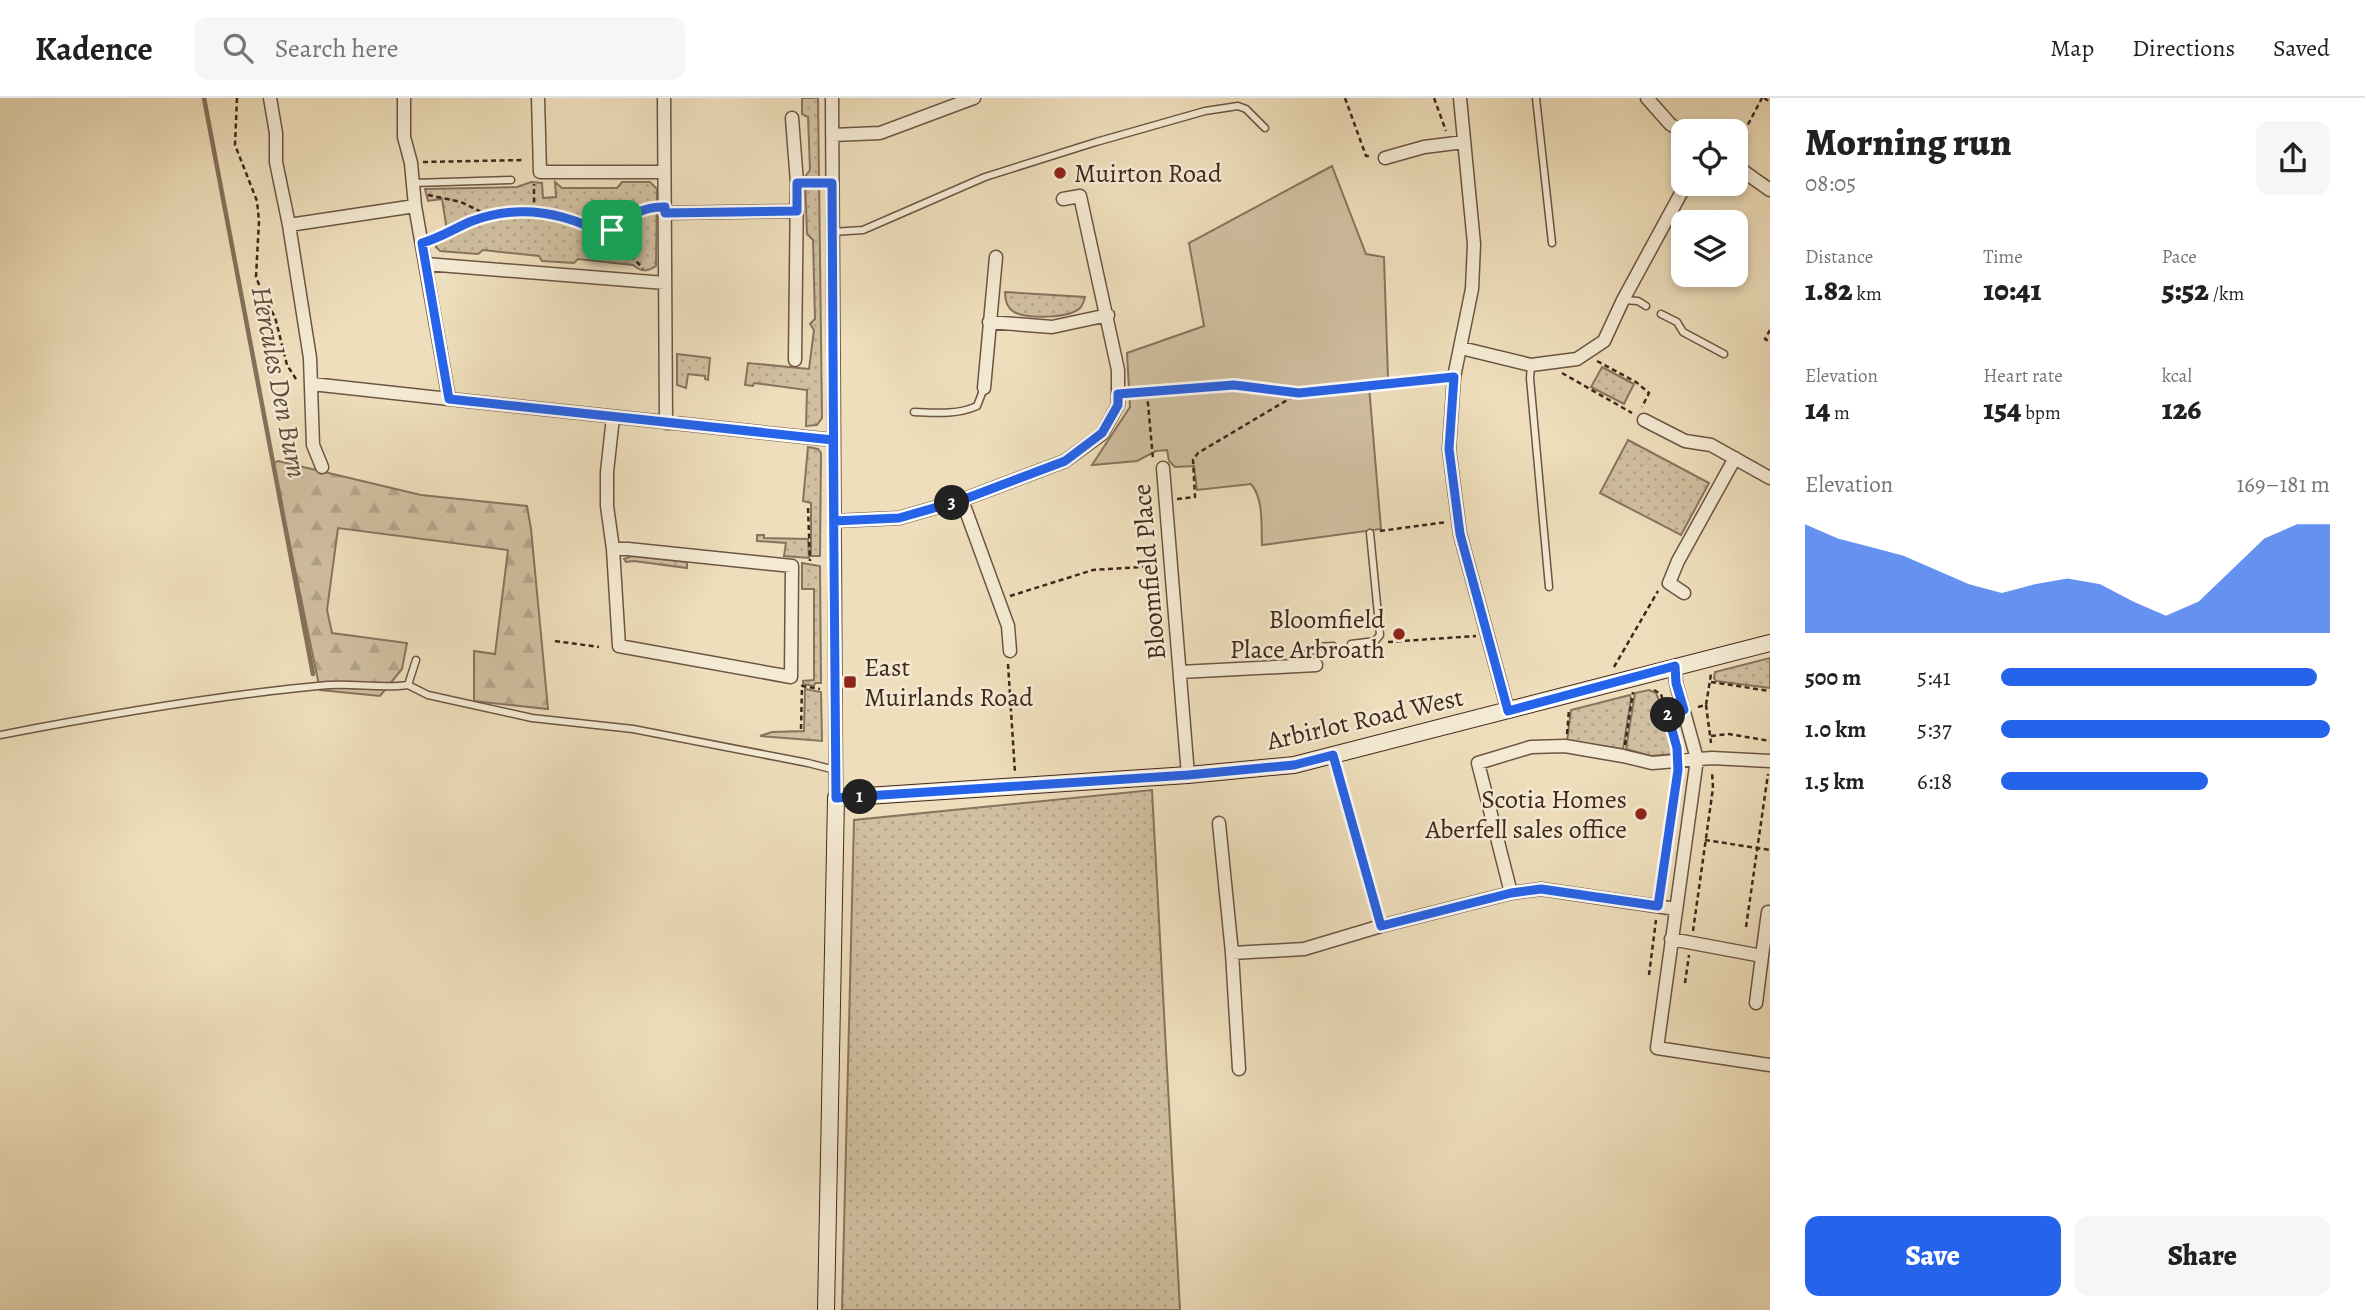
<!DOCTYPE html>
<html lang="en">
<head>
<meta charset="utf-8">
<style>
  body { margin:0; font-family:Alegreya,serif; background:#f6f6f6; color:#202124; height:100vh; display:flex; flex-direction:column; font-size:26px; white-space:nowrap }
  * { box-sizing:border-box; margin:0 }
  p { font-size:23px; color:#757577 }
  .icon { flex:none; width:38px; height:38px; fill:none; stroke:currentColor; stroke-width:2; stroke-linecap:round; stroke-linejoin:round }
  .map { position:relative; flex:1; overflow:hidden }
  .drawer { display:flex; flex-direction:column; background:#fff; width:595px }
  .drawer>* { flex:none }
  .buttons { position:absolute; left:1671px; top:21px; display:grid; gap:14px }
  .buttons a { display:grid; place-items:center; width:77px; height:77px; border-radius:14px; background:#fff; box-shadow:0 4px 10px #0003; font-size:35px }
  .pin { position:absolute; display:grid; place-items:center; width:60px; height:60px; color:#fff; margin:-30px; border-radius:14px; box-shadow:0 4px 10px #0006 }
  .km { position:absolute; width:35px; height:35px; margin:-18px; border-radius:50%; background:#222; color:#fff; font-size:19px; line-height:35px; text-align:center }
  .round { display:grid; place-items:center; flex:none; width:74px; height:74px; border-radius:14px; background:#f6f6f6 }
  .overview { display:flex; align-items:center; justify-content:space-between; height:119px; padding:0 35px }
  h1 { font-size:38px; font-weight:800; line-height:52px }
  .metrics { display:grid; grid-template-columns:repeat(3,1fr); gap:10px; height:119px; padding:7px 35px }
  .metrics div { display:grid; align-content:center }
  .metrics b { font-size:30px; font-weight:800 }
  .metrics small { font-size:19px; font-weight:400 }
  .metrics p { font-size:19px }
  .chart { height:196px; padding:14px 35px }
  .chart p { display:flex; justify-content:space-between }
  .chart svg { width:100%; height:126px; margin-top:7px; fill:#2563eb; opacity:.7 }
  .primary-button { display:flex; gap:14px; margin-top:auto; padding:14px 35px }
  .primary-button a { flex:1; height:80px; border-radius:14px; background:#2563eb; color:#fff; font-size:28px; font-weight:800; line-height:80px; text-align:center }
  .primary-button a+a { background:#f6f6f6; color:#202124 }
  ul { padding:0 35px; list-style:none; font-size:23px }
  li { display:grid; grid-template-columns:112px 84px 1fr; align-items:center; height:52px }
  li i { height:18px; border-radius:9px; background:#2563eb }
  header { display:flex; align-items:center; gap:42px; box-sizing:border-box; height:98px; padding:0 35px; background:#fff; border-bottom:2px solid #e0e0e0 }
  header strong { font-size:33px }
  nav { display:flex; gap:38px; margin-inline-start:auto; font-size:24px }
  .search { width:490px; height:63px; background:#f6f6f6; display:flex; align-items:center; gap:18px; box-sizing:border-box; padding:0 24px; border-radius:14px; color:#757577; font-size:26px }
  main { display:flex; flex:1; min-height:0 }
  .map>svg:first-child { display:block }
</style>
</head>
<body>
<header>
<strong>Kadence</strong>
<div class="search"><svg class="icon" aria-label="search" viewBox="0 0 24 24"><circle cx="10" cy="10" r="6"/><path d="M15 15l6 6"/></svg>Search here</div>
<nav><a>Map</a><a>Directions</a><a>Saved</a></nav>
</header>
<main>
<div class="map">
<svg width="1770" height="1212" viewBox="0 0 1770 1212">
  <defs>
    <pattern id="grass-dots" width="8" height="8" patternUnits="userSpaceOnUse" patternTransform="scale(1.75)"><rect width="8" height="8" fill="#d0bfa0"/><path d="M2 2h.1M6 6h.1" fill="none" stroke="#b4a489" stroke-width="1.8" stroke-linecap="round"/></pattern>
    <pattern id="forest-firs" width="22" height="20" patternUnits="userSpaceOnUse" patternTransform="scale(1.75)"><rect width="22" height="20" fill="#d0bfa0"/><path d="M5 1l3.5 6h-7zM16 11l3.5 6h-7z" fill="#b4a489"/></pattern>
  </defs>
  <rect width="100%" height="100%" fill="#eedebb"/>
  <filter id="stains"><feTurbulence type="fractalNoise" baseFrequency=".00286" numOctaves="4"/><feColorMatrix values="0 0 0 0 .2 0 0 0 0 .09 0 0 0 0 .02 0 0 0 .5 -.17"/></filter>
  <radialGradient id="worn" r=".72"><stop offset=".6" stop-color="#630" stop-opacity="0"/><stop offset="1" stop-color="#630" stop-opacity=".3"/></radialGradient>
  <path fill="url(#grass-dots)" stroke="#88735e" stroke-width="2" d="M802 0H818L822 320 817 327 806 328 807 292 754 285 753 288 745 287 748 265 809 271 814 232 810 226 815 221 813 142 807 136 805 79 810 72 808 19 802 16Z
    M531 84 542 85 543 100 556 99 555 84 562 90H617L622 84H650L657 91 656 168C647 174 641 174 633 167L578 161 574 165 542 163 539 158 483 152 478 156 440 153 436 149 434 134 447 132 442 101 428 103 425 91 517 89Z
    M1005 194 1085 199C1084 203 1083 206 1081 209 1070 221 1027 221 1014 214 1007 210 1005 202 1005 194Z
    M677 256 710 260 708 282 705 281V278L688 276 686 290 677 287Z
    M1602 269 1634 286 1624 306 1591 289Z
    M1628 342 1709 385 1681 437 1600 395Z
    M808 349 818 351 821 355 820 458H811V405L803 403Z
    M757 437H764V440L808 441 809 460 784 458 786 445 757 443Z
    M632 458 687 464V470L634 463 626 464 624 461Z
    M802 465 820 468 821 585H815L814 588 803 586V583L814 582V491H802Z
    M1770 560V590L1716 583 1714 580 1715 574Z
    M805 591 821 594 822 643 760 638 772 634 804 633Z
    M1649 592 1656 595 1664 614 1674 656 1651 658 1626 651 1635 595Z
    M1630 597 1631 601 1623 651 1567 643 1571 612Z
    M1152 692 1180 1212H842L854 722Z"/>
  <path fill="url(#forest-firs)" stroke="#88735e" stroke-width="2" d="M278 363 421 397 527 408 531 431 548 611 474 603V553L495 556 508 452 338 430 327 512 332 535 407 545 402 571 380 598 320 592 273 365Z"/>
  <path fill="#d0bfa0" stroke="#88735e" stroke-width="2" d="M1332 68 1366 156 1384 159 1388 280 1369 288 1381 431 1262 447C1261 428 1264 401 1251 386L1197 392 1194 368 1175 369 1169 363 1167 352 1156 353 1137 363 1092 367 1130 309 1127 255 1204 228 1189 145Z"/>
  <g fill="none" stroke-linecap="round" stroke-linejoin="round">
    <path stroke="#85705b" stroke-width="4.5" d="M204 0 313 576"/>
    <g stroke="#6c5544" stroke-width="9">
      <path id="lane" d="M1536 0 1552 145
        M413 85 511 82
        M832 134 863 132 985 79 1096 44 1205 13 1238 8 1246 11 1265 30
        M1623 202 1638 203 1646 208
        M1661 216 1677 224 1683 234 1724 256
        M1531 267 1530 280 1549 489
        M914 314C936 315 957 317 977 308L984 290
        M1351 546 1375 543 1380 537 1370 435
        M416 562 408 587 428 597 532 620 633 631 808 665 835 672
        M1290 566 1318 549 1333 548
        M0 637C108 616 218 597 328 587 355 585 382 591 408 587
        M1333 659 1381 828"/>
    </g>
    <g stroke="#6c5544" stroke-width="15">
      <path id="street" d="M270 0 276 35V64L289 127 310 260 313 347 322 369
        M404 0V39L411 65 415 108 449 301 833 342
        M538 0 540 74H664
        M664 0 666 325
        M832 0 836 700
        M1460 0 1474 146 1472 191 1454 279 1449 351 1460 436 1508 613
        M1647 0 1670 26 1684 35
        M792 20 797 85 795 262
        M832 37 880 35 974 0
        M1385 60 1424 49 1464 44
        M1736 68 1770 92
        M665 115 797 113
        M289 127 415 108
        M426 166 665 185
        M989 224 1052 229 1108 217
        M1461 250 1531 267 1577 261 1604 243 1623 202 1686 86
        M312 286 449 301
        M984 290 996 159
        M1644 322 1685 343 1711 347 1770 380
        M1163 370 1188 677
        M962 402 1008 528 1010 553
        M834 423 899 420 962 402 1065 363 1102 336 1118 307V272L1080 98 1063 101
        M613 451H628L792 468 791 579 619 548Z
        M613 451 607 408V374L613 319
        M1684 495 1669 485 1678 463 1735 360
        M1675 568 1676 585 1697 661 1657 950 1770 967
        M1180 574 1316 567
        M1219 725 1232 855 1304 851 1381 828 1511 795 1541 791 1676 811
        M1511 795 1478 665 1531 649 1565 648 1623 658 1652 665 1712 660 1770 663
        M1671 841 1762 858 1768 814
        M1232 855 1239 971
        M1756 905 1762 858"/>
    </g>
    <g stroke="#40271d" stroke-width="18">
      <path id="secondary" d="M826 1212 836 700 1188 677 1294 667 1770 545"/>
    </g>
    <path stroke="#40271d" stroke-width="2.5" stroke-dasharray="5 3.5" stroke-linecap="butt" d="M237 0 235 47 257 103 259 123 256 179 266 204 275 219 287 267 296 281
      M1345 0 1366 58H1371
      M1434 0 1446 33
      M1764 0 1770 4
      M1736 49 1762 0
      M423 64 525 62
      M428 97 461 104 487 117
      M534 113V86
      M606 137 626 120 650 109
      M435 141C507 98 588 105 643 171
      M1770 232 1765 241 1770 244
      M1597 263 1636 284 1649 295 1642 309
      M1562 275 1632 315
      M1147 295 1153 361
      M1132 296 1234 287 1299 295 1442 280
      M1177 401 1195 399 1193 362 1198 355 1299 295
      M808 410 810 463
      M1380 433 1447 424
      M1010 498 1093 472 1157 468
      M555 543 599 549
      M1388 544 1476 538
      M1008 566 1015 675
      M1614 569 1658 493
      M1711 584 1770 593
      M1654 592 1661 596 1676 649
      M1706 607 1711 645
      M1698 609 1706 607 1711 576
      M801 631 802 588 820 591
      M1567 636 1569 611
      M1711 638 1729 636 1770 643
      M1625 647 1633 594
      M1705 742 1770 752
      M1660 795 1677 677
      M1746 829 1768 676
      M1693 833 1713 690 1712 673
      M1649 877 1656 822
      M1685 885 1689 857"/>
    <use href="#lane" stroke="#f4ead3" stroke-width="6"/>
    <use href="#street" stroke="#f4ead3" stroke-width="12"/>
    <use href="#secondary" stroke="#f4ead3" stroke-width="16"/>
  </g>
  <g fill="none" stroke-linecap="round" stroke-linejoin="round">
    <g stroke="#fff" stroke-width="14">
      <path id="route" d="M612 132 606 137C564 114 518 106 472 123 455 130 440 140 422 145L449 301 833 342 836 700 1188 677 1294 667 1333 657 1381 828 1511 795 1541 791 1658 808 1678 672 1677 650 1667 614 1684 612 1676 585 1675 568 1508 613 1460 436 1449 351 1454 279 1299 295 1234 287 1118 296V307L1102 335 1065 363 962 402 899 420 834 423 832 85H797V113L665 115V109C644 108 627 118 612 132"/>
    </g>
    <use href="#route" stroke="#2563eb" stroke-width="9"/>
  </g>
  <g fill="#8f2418" stroke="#f4ead3" stroke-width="2.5">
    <circle cx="1060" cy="75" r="7"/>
    <circle cx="1399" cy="536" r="7"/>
    <rect x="843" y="577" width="14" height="14" rx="3.5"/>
    <circle cx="1641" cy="716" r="7"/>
  </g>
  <g text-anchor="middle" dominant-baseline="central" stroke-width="5" stroke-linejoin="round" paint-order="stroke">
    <g font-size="26" fill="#40271d" stroke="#f4ead3" text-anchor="start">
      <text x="1074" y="75">Muirton Road</text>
      <text x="1385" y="521" text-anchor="end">Bloomfield<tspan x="1385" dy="30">Place Arbroath</tspan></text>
      <text x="864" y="569">East<tspan x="864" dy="30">Muirlands Road</tspan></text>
      <text x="1627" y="701" text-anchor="end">Scotia Homes<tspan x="1627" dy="30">Aberfell sales office</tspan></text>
    </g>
    <g font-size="26" fill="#40271d" stroke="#f4ead3">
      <text transform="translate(1149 474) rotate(-95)">Bloomfield Place</text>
      <text transform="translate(1365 621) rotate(-13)">Arbirlot Road West</text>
    </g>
    <g font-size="28" font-style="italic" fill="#624b3c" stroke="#f4ead3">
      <text transform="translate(279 284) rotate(79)">Hercules Den Burn</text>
    </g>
  </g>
  <rect width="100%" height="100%" filter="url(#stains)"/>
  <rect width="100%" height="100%" fill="url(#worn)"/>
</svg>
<div class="buttons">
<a><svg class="icon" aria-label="locate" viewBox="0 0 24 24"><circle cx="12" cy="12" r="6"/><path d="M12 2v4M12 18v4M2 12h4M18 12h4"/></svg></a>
<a><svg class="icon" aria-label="layers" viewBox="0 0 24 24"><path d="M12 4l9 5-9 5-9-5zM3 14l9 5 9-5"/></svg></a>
</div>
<div class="pin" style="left:612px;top:132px;background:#1e9e55"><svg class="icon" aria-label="arrive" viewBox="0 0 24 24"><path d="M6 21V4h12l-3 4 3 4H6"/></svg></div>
<b class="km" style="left:860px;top:699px">1</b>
<b class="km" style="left:1668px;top:617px">2</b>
<b class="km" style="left:952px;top:405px">3</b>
</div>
<section class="drawer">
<div class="overview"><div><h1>Morning run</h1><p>08:05</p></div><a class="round"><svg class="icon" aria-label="share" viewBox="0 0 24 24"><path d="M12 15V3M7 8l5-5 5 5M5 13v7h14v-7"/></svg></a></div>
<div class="metrics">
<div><p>Distance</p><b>1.82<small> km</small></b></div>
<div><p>Time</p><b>10:41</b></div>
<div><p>Pace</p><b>5:52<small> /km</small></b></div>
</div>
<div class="metrics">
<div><p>Elevation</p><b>14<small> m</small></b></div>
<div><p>Heart rate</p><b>154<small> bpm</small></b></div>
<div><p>kcal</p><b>126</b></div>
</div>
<div class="chart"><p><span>Elevation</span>169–181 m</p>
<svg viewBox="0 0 160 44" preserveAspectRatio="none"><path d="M0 44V6L10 11L20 14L30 17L40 22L50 27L60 30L70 27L80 25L90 27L100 33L110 38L120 33L130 22L140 11L150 6L160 6V44z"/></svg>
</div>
<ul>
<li><b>500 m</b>5:41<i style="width:96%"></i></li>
<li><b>1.0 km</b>5:37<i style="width:100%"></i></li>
<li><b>1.5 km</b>6:18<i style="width:63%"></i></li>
</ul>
<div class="primary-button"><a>Save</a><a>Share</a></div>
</section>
</main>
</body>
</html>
